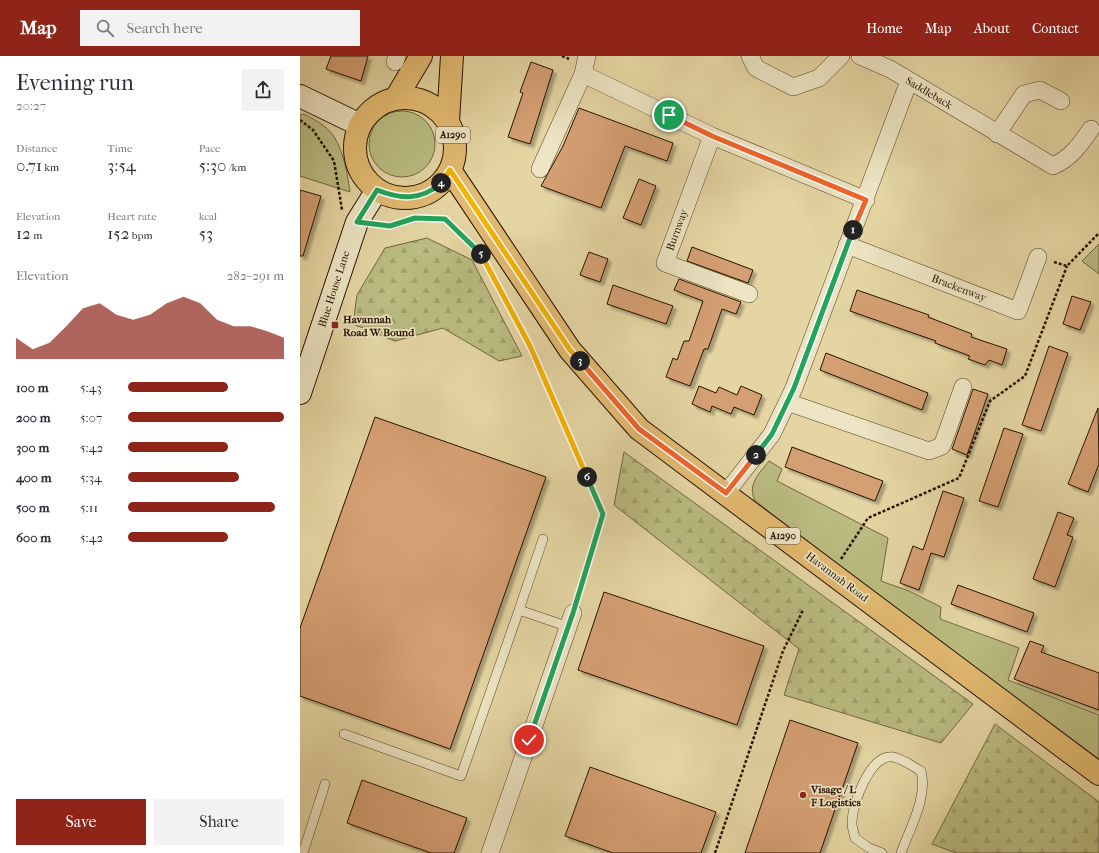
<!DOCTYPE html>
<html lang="en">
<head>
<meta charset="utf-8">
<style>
  body { margin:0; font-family:"IM FELL French Canon",serif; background:#f2f2f3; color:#2b2b33; height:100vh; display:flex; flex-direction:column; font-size:15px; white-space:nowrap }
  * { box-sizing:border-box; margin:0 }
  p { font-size:13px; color:#7c7c81 }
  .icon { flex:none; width:22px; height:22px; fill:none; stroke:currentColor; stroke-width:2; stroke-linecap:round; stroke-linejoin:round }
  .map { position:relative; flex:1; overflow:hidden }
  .details { display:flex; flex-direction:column; background:#fff; width:300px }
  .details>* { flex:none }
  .pin { position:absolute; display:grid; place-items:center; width:34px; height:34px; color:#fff; margin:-17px; border:2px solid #fff; border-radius:50%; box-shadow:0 1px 4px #0007 }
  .km { position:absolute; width:20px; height:20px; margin:-10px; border-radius:50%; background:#222; color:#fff; font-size:11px; line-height:20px; text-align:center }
  .round { display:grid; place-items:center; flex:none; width:42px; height:42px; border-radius:0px; background:#f2f2f3 }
  .headline { display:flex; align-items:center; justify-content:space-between; height:68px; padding:0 16px }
  h1 { font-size:22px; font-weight:600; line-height:30px }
  .stats { display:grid; grid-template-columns:repeat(3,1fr); gap:6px; height:68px; padding:4px 16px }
  .stats div { display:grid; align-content:center }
  .stats b { font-size:17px; font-weight:600 }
  .stats small { font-size:11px; font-weight:400 }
  .stats p { font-size:11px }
  .chart { height:112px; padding:8px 16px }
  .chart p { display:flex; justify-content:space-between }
  .chart svg { width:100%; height:72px; margin-top:4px; fill:#8f2418; opacity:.7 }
  .cta { display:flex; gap:8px; margin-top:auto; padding:8px 16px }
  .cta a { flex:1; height:46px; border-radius:0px; background:#8f2418; color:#fff; font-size:16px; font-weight:600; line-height:46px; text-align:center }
  .cta a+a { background:#f2f2f3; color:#2b2b33 }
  ul { padding:0 16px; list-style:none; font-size:13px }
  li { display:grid; grid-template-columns:64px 48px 1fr; align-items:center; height:30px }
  li i { height:10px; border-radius:5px; background:#8f2418 }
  header { display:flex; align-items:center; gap:24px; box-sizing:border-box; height:56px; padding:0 20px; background:#8f2418; color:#fff }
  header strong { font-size:19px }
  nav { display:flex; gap:22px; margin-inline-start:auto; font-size:14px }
  .search { width:280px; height:36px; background:#f2f2f3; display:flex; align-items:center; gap:10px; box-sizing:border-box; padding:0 14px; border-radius:0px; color:#7c7c81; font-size:15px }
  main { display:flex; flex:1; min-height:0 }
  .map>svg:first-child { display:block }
</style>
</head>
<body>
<header>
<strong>Map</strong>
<div class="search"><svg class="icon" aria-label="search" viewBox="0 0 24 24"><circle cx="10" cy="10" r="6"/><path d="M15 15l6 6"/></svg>Search here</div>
<nav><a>Home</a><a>Map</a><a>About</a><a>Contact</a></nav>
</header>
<main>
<section class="details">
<div class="headline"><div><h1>Evening run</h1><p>20:27</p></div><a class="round"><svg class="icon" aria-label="share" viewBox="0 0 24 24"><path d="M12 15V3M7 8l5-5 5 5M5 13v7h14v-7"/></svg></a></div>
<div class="stats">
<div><p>Distance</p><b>0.71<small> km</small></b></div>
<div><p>Time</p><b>3:54</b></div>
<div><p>Pace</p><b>5:30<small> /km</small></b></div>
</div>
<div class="stats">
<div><p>Elevation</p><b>12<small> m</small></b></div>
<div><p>Heart rate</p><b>152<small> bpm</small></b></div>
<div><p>kcal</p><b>53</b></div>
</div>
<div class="chart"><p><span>Elevation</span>282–291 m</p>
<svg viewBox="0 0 160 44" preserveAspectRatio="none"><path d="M0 44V31L10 38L20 34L30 24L40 13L50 10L60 17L70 20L80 17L90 10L100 6L110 10L120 20L130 24L140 24L150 27L160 31V44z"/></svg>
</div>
<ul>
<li><b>100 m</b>5:43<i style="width:64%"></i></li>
<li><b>200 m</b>5:07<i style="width:100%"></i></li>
<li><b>300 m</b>5:42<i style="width:64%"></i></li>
<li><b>400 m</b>5:34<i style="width:71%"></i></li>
<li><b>500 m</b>5:11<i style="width:94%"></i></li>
<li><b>600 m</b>5:42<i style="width:64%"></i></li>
</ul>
<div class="cta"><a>Save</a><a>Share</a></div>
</section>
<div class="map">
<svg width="799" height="797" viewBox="0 0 799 797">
  <defs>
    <pattern id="forest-firs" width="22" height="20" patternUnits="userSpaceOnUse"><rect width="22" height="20" fill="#babc81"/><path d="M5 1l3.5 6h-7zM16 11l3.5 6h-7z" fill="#a0a16e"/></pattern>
    <filter id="shadow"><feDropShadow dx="3.5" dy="3.5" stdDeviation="1" flood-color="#0004"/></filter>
  </defs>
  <rect width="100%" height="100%" fill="#e4d5a2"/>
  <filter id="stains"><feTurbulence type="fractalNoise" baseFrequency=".005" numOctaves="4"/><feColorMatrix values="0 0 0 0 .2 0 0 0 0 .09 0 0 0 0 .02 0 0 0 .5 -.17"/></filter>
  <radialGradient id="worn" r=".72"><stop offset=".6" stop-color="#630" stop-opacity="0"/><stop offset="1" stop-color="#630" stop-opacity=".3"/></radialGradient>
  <path fill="#babc81" stroke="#706740" d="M69 88a33 33 0 1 1 66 0a33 33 0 1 1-66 0Z
    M4 58C11 62 18 65 24 70 42 83 47 115 50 136L0 120V59Z
    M799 188V218L782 205Z
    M469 405 482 413 477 425 588 482 581 525 609 535 641 551 640 563 719 592 708 624 799 659V703L601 557 455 445C447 428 459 418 469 405Z"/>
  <path fill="url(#forest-firs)" stroke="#706740" d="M127 182 172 204 222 300 199 305 143 272 95 285 53 268 57 239 85 192Z
    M324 396 673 648 641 687 484 639 499 593 314 449Z
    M695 668 799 746V797H656L632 788Z"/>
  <path fill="#d49f73" stroke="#271200" filter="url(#shadow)" d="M31 0H68L61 25 26 13Z
    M231 6 253 14 230 88 208 81 223 37 220 36Z
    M279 52 373 87 367 105 325 90 301 152 241 130 263 90Z
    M339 123 356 130 341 169 323 162Z
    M0 134 21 140 3 200H0Z
    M392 191 453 214 448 227 387 205Z
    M289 196 308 203 300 226 280 219Z
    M379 223 441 246 436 258 422 253 408 293H404L390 330 366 321 373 302 377 304 384 285H389L403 245 374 234Z
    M313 229 373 250 366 268 307 248Z
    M557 234 629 259 628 261 672 278 671 281 707 293 702 309 689 304 685 309 668 303 670 300 635 287 636 285 550 255Z
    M772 240 791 246 780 274 763 268Z
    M749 290 768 297 741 375 722 369Z
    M526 297 628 337 622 354 520 314Z
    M399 330 416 337 419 331 437 339 441 330 462 339 454 359 434 351 431 358 412 350 410 356 392 348Z
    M673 333 688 338 667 399 652 393Z
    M798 352 799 408 788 436 768 428Z
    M75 361 246 421 150 693 0 640V572Z
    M704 372 723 378 698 451 679 445Z
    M492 391 583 425 575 445 485 411Z
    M643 435 664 442 644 501 631 497 619 534 600 527 613 490 623 494Z
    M758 456 774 462 767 479 773 481 755 531 733 523Z
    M658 529 734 557 727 576 651 548Z
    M304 536 464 590 437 669 278 614Z
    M730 585 744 590 741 596 799 617V654L714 623Z
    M490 664 558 687 520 797H445Z
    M290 711 416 756 401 797H313L265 780Z
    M62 724 167 762 154 797H131L47 767Z"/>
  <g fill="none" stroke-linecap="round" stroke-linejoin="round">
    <g stroke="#564328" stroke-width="10">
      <path id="lane" d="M219 554 243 483
        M44 678 161 720 219 554 269 571
        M3 797 25 728
        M582 797 569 792 555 782C554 777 552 772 552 767 552 748 570 698 593 701 603 703 612 710 621 715 628 741 610 772 601 797"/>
    </g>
    <g stroke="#564328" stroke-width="18">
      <path id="street" d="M450 0 456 12 493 31 519 22 541 0
        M560 0 590 13 753 110C771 102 780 89 791 73
        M95 6 97 0
        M283 18 412 80 566 144
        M697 78 724 38 740 34 761 45
        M412 80 365 207 449 238
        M240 113 283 18 287 0
        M547 189 718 255 738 201
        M487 346 629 395 642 390 663 331
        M426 437 472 378 494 332 609 25
        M190 797 273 557"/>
    </g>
    <g stroke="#271200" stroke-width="24">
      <path id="secondary" d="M0 40 60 69
        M0 337 57 166 77 134"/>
    </g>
    <g stroke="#271200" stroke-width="24">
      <path id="primary" d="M55 92a50 50 0 1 1 100 0a50 50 0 1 1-100 0Z
        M96 42 121 0
        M148 65 152 0
        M150 114 270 294 339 373 799 718"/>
    </g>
    <path stroke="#271200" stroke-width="2.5" stroke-dasharray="3 2" stroke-linecap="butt" d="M262 0 269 3
      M0 64 13 74 34 105 42 154
      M78 168 90 170 115 162 145 163 180 197
      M183 201 231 290 303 458 278 541
      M754 206 767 210 799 177
      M541 503 568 462 659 422 690 345 725 320 767 210
      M415 797 483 595 503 554"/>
    <use href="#lane" stroke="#ede4c3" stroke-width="9"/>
    <use href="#street" stroke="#ede4c3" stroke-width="17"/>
    <use href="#secondary" stroke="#ede4c3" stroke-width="22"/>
    <use href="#primary" stroke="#e2ba71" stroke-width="22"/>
  </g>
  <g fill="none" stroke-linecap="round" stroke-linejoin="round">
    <g stroke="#fff" stroke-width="8">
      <path id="split-1" d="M369 59 412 80 566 144 553 174"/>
    </g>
    <g stroke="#fff" stroke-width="8">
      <path id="split-2" d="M456 399 472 378 494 332 553 174"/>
    </g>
    <g stroke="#fff" stroke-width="8">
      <path id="split-3" d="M280 305 339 373 426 437 456 399"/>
    </g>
    <g stroke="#fff" stroke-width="8">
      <path id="split-4" d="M141 127 150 114 270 294 280 305"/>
    </g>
    <g stroke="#fff" stroke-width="8">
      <path id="split-5" d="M141 127C121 145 100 143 77 134L57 166 90 170 115 162 145 163 181 198"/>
    </g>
    <g stroke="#fff" stroke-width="8">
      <path id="split-6" d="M181 198 230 290 287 421"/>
    </g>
    <g stroke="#fff" stroke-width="8">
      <path id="split-7" d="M229 684 273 557 303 458 287 421"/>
    </g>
    <use href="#split-1" stroke="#f0652b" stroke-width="5"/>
    <use href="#split-2" stroke="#22a559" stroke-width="5"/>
    <use href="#split-3" stroke="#f0652b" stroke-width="5"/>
    <use href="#split-4" stroke="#f5b400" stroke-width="5"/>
    <use href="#split-5" stroke="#22a559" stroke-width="5"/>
    <use href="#split-6" stroke="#f5b400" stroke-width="5"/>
    <use href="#split-7" stroke="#22a559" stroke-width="5"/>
  </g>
  <g fill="#8f2418" stroke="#ede4c3" stroke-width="1.5">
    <rect x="31" y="265" width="8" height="8" rx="2"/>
    <circle cx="503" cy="739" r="4"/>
  </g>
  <g text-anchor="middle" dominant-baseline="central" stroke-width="3.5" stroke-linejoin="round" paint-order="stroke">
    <g fill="#ede4c3" stroke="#62513a" stroke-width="1">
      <rect x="136" y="71" width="34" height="16" rx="3"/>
      <rect x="466" y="472" width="34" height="16" rx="3"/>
    </g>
    <g font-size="10" font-weight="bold" fill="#271200">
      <text x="153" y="79">A1290</text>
      <text x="483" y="480">A1290</text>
    </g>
    <g font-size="11" fill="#271200" stroke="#ede4c3">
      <text transform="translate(629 37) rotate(31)">Saddleback</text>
      <text transform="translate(377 174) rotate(-70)">Burnway</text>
      <text transform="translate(659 232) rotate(21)">Brackenway</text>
      <text transform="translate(34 233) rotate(-72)">Blue House Lane</text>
      <text transform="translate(537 521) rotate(37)">Havannah Road</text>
    </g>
    <g font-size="11" font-weight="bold" fill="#271200" stroke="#ede4c3" text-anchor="start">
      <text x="43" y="263">Havannah<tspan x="43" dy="13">Road W Bound</tspan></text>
      <text x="511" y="733">Visage / L<tspan x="511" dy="13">F Logistics</tspan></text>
    </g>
  </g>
  <rect width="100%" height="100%" filter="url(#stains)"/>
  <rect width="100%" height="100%" fill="url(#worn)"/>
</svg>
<div class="pin" style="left:369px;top:59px;background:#1e9e55"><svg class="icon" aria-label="arrive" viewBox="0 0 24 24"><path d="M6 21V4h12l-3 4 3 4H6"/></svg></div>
<div class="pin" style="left:229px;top:684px;background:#d93025"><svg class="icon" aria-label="check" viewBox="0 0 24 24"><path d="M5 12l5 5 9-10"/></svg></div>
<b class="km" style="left:553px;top:174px">1</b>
<b class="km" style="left:456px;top:399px">2</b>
<b class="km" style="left:280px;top:305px">3</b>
<b class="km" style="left:141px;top:127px">4</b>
<b class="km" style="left:181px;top:198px">5</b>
<b class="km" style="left:287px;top:421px">6</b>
</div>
</main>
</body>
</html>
